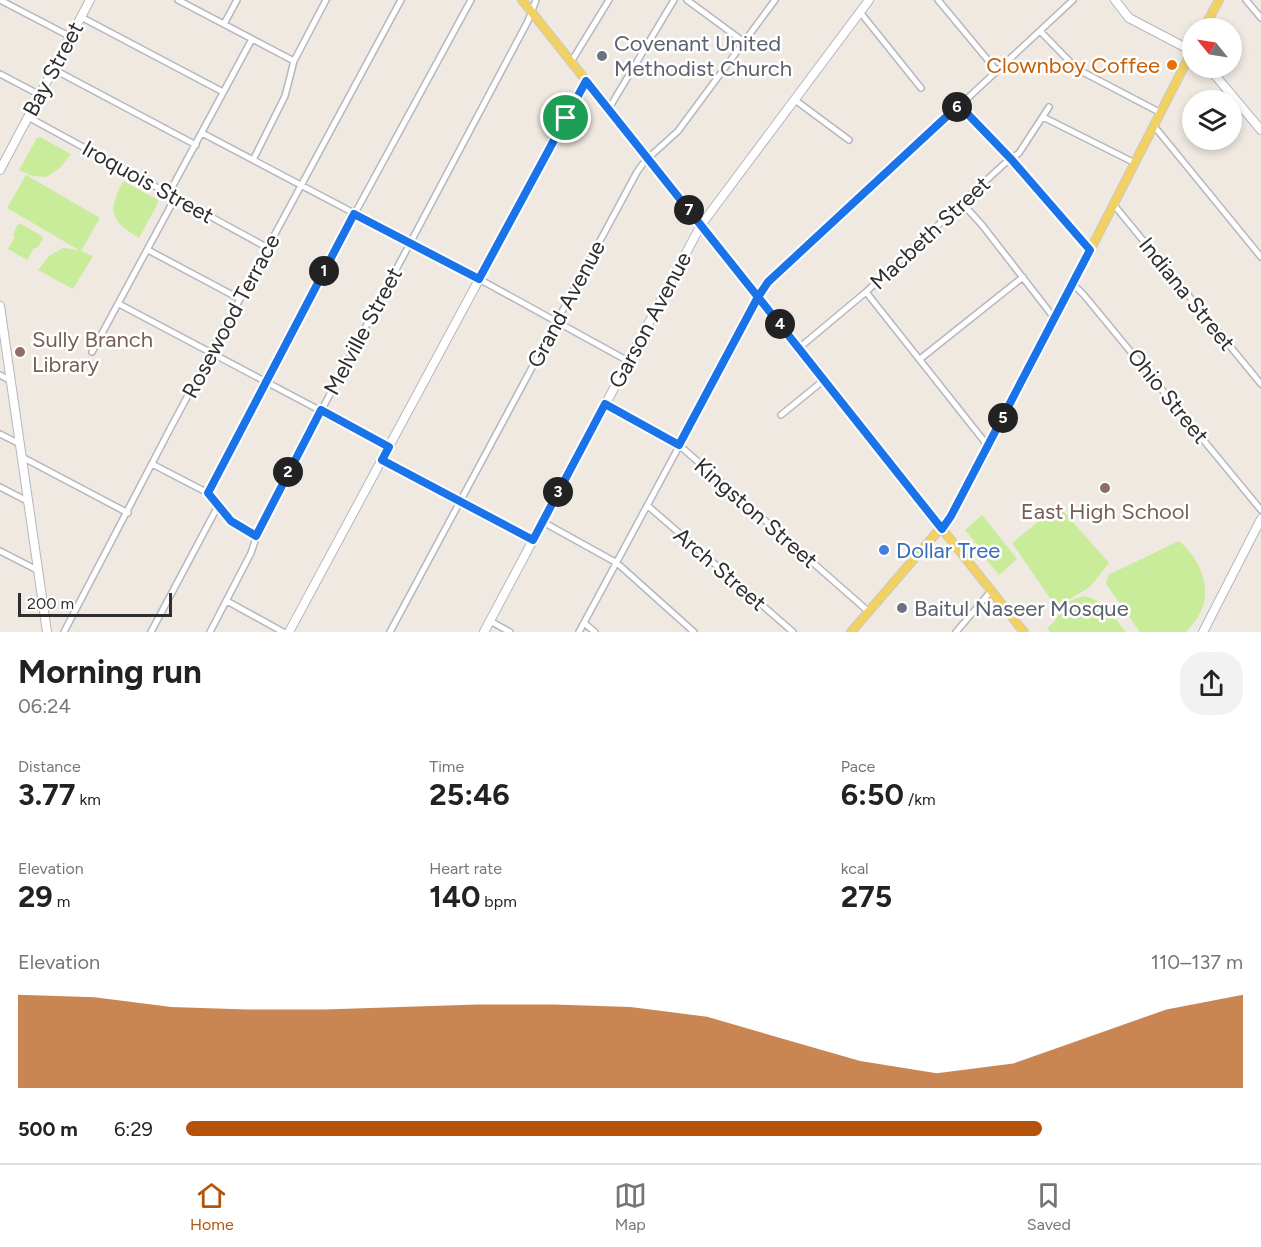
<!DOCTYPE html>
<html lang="en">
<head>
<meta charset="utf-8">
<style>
  body { margin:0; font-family:Figtree,sans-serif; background:#f2f2f2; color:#222; height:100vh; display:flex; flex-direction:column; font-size:22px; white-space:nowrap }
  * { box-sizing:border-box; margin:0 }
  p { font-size:20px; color:#767676 }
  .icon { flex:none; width:33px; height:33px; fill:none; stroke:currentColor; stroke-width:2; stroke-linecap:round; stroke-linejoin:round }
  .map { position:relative; height:632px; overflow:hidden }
  .panel { display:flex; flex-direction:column; background:#fff; flex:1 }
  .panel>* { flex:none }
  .needle { width:39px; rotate:300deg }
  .fabs { position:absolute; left:1182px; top:18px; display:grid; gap:12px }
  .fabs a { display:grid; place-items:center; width:60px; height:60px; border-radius:50%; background:#fff; box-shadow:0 3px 9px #0003; font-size:30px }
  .scale { position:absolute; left:18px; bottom:15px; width:154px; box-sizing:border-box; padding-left:6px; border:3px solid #2e2e2e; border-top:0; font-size:16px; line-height:21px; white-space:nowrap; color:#2e2e2e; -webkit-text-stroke:4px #fff; paint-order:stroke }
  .pin { position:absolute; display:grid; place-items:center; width:51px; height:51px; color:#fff; margin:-26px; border:3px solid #fff; border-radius:50%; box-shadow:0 2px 6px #0007 }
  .km { position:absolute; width:30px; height:30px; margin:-15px; border-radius:50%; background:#222; color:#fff; font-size:16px; line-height:30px; text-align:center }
  .round { display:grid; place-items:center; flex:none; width:63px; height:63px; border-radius:24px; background:#f2f2f2 }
  .overview { display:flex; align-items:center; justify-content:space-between; height:102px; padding:0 18px }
  h1 { font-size:33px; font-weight:700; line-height:45px }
  .stats { display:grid; grid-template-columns:repeat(3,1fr); gap:9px; height:102px; padding:6px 18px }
  .stats div { display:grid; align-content:center }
  .stats b { font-size:30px; font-weight:700 }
  .stats small { font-size:16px; font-weight:400 }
  .stats p { font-size:16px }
  .chart { height:168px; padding:12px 18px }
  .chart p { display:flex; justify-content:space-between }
  .chart svg { width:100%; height:108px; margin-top:6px; fill:#b45309; opacity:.7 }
  ul { padding:0 18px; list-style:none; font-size:20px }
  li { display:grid; grid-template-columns:96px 72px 1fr; align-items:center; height:45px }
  li i { height:15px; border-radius:8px; background:#b45309 }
  .tab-bar { display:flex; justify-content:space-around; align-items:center; height:84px; border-top:2px solid #e0e0e0; background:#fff; font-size:16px; color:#767676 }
  .tab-bar a { display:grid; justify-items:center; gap:3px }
  .tab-bar .on { color:#b45309 }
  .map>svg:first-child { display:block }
</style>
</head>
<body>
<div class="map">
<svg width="1261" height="632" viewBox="0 0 1261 632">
  <rect width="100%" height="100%" fill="#efe9e1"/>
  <path fill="#c9ec9a" d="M40 137 71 154 60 168 46 177 32 176 19 170 37 138Z
    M26 175 100 218 81 251 93 256 73 289 38 270 49 256 63 248 79 250 7 208Z
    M123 181 158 200V203L139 238C109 220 108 211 123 181Z
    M18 224H21L42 236 43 239 37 248H34L27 260 8 249 15 237 13 234Z
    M1058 505 1109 563 1090 587 1056 607 1012 543Z
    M982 515 1017 559 999 575 981 553 982 551 965 530Z
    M1179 541C1201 560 1214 590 1198 617 1195 622 1190 627 1186 632H1140L1106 584 1108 575Z
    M1084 596C1105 600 1113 616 1126 632H1050L1047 628C1064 616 1055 603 1084 596Z"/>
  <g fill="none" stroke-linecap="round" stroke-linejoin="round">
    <g stroke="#b4b7c1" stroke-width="8">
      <path id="street" d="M0 0 71 37
        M178 0 294 61
        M687 0 744 42
        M938 0 997 71
        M1246 0 1261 18
        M860 12 921 88
        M81 17 223 92
        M224 24 237 0
        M1040 31 1077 69 1161 113
        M571 62 609 0
        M53 69 196 145
        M0 74 40 95
        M795 100 849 140
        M959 105 1011 159 1090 250
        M608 110 674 0
        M28 117 268 248
        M1043 117 1135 163
        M1154 126 1261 257
        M202 133 479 279 628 361
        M253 160 285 96 294 61 326 0
        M169 193 252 39
        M962 203 982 225 1055 319
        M1114 205 1261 384
        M148 250 240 299
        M1073 284 1084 295 1261 510
        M866 292 988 446
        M119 304 389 447
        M799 348 866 292 1004 164 1019 153 1049 107
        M92 352 175 198
        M920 359 1023 277
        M0 375 11 381
        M605 404 679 445 869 612
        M781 415 824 380
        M0 434 20 444
        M22 457 128 513
        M382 460 533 540
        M152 464 208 493 231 521 256 535
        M0 487 29 502
        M208 493 354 215 471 0
        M648 506 793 632
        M543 522 617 563 694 632
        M0 551 39 571
        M227 601 283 632
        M490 621 510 632
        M584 623 595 632
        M64 632 171 427 401 0
        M151 632 218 506
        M210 632 251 553 260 526 528 21 536 0
        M390 632 637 172 645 161 678 131 775 0
        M579 632 765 287 1073 0
        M956 632 991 591"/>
    </g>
    <g stroke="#b4b7c1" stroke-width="10">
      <path id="secondary" d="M1115 0 1129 18 1192 51
        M1209 68 1261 130
        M0 170 90 0
        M0 306 47 632
        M289 632 586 81
        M484 632 701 225 869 0
        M1203 632 1261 519"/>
    </g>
    <g stroke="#c9c9c9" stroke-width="10">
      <path id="primary" d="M522 0 1024 632
        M1204 28 1219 0
        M851 632 951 516 1055 319 1192 51"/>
    </g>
    <use href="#street" stroke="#fff" stroke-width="5"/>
    <use href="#secondary" stroke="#fff" stroke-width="8"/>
    <use href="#primary" stroke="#f2d163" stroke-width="8"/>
  </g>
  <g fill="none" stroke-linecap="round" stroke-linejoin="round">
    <g stroke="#fff" stroke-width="12">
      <path id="route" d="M566 118 479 279 354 214 208 493 231 521 256 536 321 410 389 447 382 460 533 540 605 404 679 445 758 297 942 529 951 516 1090 250 1011 159 959 105 768 282 758 297 586 81 566 118"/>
    </g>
    <use href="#route" stroke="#1a73e8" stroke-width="8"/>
  </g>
  <g fill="#6b7280" stroke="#fff" stroke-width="2">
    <circle cx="602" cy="56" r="6"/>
    <circle cx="902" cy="608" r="6"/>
  </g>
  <circle fill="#e8710a" stroke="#fff" stroke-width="2" cx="1172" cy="65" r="6"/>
  <g fill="#8d6e63" stroke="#fff" stroke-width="2">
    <circle cx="20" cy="352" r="6"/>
    <circle cx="1105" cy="488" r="6"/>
  </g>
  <circle fill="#3f7fe0" stroke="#fff" stroke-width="2" cx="884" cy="550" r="6"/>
  <g text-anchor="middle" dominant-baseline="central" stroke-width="5" stroke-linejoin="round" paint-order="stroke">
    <g font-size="22" fill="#5b616d" stroke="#fff" text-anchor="start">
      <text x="614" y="43">Covenant United<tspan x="614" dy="25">Methodist Church</tspan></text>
      <text x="914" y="608">Baitul Naseer Mosque</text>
    </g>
    <g font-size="22" fill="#c56008" stroke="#fff" text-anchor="end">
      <text x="1160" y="65">Clownboy Coffee</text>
    </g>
    <g font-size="22" fill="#2e2e2e" stroke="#fff">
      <text transform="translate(53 69) rotate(-62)">Bay Street</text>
      <text transform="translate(148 182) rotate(29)">Iroquois Street</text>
      <text transform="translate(930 233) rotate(-43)">Macbeth Street</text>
      <text transform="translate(1187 294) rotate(51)">Indiana Street</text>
      <text transform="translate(566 304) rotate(-62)">Grand Avenue</text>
      <text transform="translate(231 316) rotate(-62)">Rosewood Terrace</text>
      <text transform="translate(650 320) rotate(-62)">Garson Avenue</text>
      <text transform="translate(363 331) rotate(-62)">Melville Street</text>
      <text transform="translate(1168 396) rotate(51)">Ohio Street</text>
      <text transform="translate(756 513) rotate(41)">Kingston Street</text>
      <text transform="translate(720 569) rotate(41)">Arch Street</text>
    </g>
    <g font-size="22" fill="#785e54" stroke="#fff" text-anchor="start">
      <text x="32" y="339">Sully Branch<tspan x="32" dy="25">Library</tspan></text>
      <text x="1105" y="511" text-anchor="middle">East High School</text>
    </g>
    <g font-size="22" fill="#366cbe" stroke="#fff" text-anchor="start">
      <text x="896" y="550">Dollar Tree</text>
    </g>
  </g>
</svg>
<div class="fabs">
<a><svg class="needle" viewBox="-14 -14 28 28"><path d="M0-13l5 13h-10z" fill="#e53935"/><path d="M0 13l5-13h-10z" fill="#767676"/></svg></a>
<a><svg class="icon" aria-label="layers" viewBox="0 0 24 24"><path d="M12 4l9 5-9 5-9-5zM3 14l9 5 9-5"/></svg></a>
</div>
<div class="scale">200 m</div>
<div class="pin" style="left:566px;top:118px;background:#1e9e55"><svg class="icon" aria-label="arrive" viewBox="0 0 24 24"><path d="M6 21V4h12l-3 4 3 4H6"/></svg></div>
<b class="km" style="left:324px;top:271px">1</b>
<b class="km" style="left:288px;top:472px">2</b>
<b class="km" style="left:558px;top:492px">3</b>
<b class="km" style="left:780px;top:324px">4</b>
<b class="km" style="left:1003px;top:418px">5</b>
<b class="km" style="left:957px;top:107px">6</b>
<b class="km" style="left:689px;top:210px">7</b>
</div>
<section class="panel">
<div class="overview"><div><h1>Morning run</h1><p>06:24</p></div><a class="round"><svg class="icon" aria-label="share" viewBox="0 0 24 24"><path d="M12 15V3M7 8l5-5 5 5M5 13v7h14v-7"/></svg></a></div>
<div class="stats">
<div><p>Distance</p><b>3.77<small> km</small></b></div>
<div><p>Time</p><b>25:46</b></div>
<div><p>Pace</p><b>6:50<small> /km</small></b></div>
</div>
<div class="stats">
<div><p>Elevation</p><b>29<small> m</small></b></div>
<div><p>Heart rate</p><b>140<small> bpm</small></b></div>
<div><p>kcal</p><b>275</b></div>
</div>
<div class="chart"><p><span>Elevation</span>110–137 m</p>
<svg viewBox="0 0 160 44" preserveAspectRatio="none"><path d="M0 44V6L10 7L20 11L30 12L40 12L50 11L60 10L70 10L80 11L90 15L100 24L110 33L120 38L130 34L140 23L150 12L160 6V44z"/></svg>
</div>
<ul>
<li><b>500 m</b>6:29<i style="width:81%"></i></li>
</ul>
</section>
<nav class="tab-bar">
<a class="on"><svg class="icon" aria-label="home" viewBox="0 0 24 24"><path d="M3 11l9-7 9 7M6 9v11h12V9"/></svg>Home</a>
<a><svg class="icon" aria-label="map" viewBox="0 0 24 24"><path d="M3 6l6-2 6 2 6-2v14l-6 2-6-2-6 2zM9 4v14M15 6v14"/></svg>Map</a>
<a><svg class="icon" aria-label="saved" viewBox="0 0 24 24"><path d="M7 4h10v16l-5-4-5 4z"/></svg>Saved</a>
</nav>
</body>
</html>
